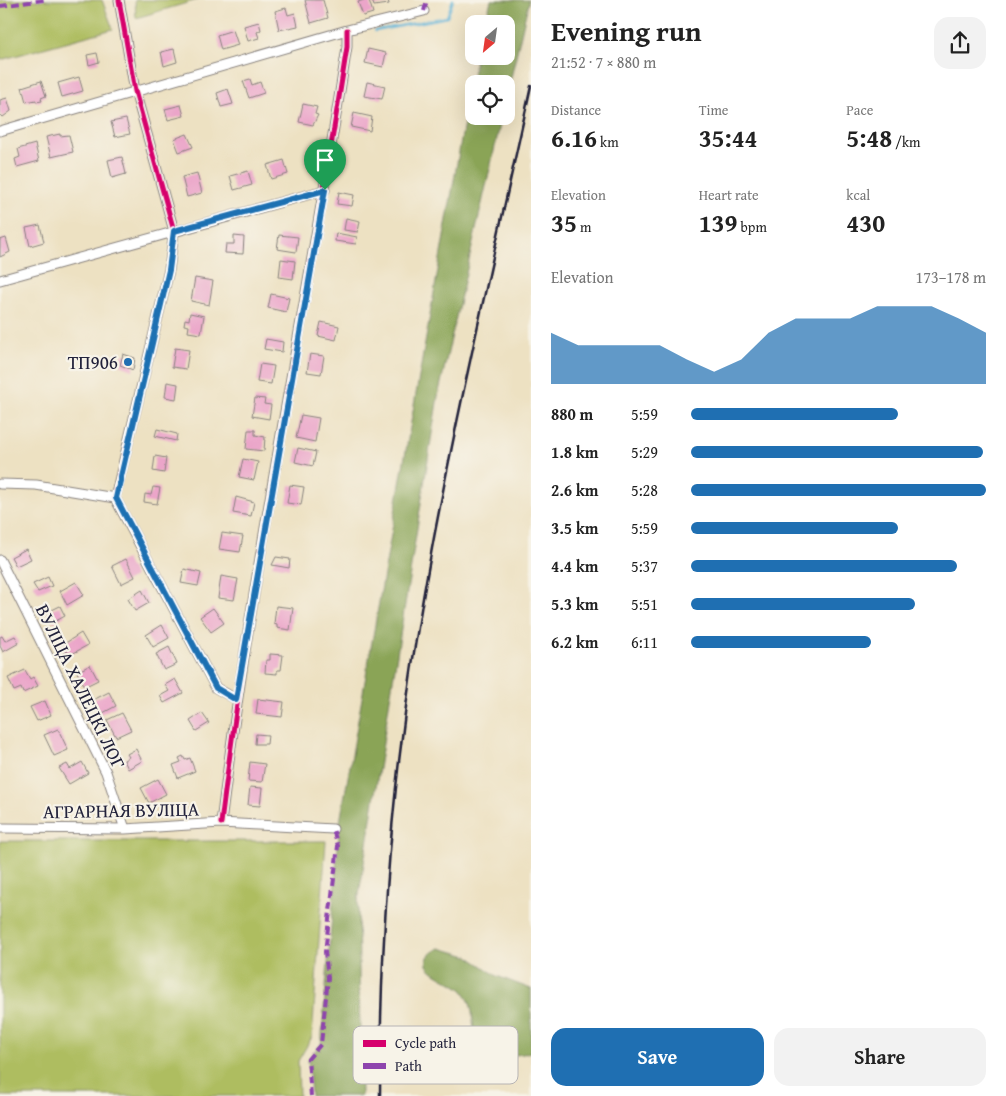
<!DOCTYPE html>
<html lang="en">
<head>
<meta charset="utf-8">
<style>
  body { margin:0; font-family:"Gentium Book Plus",serif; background:#f2f2f2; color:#222; height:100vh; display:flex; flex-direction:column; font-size:19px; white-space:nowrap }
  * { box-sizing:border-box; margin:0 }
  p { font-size:16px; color:#767676 }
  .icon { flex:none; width:28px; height:28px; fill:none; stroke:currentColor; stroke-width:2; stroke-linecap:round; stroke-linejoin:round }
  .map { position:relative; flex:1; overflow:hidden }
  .details { display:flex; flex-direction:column; background:#fff; width:475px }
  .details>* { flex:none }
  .needle { width:32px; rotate:209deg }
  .tools { position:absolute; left:465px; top:15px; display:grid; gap:10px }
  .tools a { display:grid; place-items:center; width:50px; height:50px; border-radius:10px; background:#fff; box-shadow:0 5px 20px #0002; font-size:25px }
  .pin { position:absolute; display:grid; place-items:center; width:42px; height:42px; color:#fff; margin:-51px -21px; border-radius:50% 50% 50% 0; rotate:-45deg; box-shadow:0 0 5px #0007 }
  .pin .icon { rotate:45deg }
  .round { display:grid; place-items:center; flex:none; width:52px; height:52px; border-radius:15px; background:#f2f2f2 }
  .summary { display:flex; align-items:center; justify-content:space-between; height:85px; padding:0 20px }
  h1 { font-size:28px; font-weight:700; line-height:38px }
  .metrics { display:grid; grid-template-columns:repeat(3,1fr); gap:8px; height:85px; padding:5px 20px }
  .metrics div { display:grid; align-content:center }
  .metrics b { font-size:25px; font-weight:700 }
  .metrics small { font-size:14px; font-weight:400 }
  .metrics p { font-size:14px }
  .chart { height:140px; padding:10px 20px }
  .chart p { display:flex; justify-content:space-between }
  .chart svg { width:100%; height:90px; margin-top:5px; fill:#1f6fb2; opacity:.7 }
  .action { display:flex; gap:10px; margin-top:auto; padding:10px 20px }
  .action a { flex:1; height:58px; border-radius:15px; background:#1f6fb2; color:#fff; font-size:20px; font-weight:700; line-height:58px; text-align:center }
  .action a+a { background:#f2f2f2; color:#222 }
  ul { padding:0 20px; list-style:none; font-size:16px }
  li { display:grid; grid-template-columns:80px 60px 1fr; align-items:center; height:38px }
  li i { height:12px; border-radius:6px; background:#1f6fb2 }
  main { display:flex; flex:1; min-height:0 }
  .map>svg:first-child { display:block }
</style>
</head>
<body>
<main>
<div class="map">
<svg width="531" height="1096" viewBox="0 0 531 1096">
  <rect width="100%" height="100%" fill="#f7f3e8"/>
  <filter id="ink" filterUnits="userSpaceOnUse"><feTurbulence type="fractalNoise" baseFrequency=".02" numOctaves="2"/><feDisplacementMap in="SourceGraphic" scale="10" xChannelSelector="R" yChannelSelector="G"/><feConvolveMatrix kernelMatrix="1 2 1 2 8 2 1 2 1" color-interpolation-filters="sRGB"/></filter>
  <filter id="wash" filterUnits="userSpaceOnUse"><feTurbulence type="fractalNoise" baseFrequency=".0096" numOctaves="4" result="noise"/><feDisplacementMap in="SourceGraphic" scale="20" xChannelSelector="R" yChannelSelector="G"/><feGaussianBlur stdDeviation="1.12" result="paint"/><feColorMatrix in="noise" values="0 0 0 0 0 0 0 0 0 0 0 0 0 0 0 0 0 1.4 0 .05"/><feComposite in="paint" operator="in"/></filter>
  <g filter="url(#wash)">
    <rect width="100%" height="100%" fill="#ede1c2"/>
    <path fill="#aebd60" stroke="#68704e" d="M0 0H102L113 29 0 60Z
      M135 0H197L136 18Z
      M0 841H326L312 1037 298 1061 299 1096H0Z"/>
    <path fill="#8aa456" stroke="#566348" d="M491 0H529L506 99V84H474V116H502L438 396 358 901 361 1096H311L308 1059 321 1044 340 822 476 56H506V24H485Z
      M440 948 468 956 497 976 531 989V1052C510 1059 479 1055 474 1029 472 1016 473 1004 464 992 456 982 431 975 427 965 425 956 433 951 440 948Z"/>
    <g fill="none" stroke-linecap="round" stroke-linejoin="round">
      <path stroke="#59b1d6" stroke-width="2.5" d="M375 31 447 17 453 0"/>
    </g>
    <g id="blocks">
      <path fill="#eba5c9" d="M305 0H323L328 18 311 23Z
        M364 0H369L373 13 363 16 358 2Z
        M372 0H388L389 4 374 6Z
        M286 8 288 15 295 13 298 26 279 30 275 11Z
        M259 22 261 30 257 32 259 38 248 41 244 26Z
        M233 30 238 45 221 50 217 35Z
        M174 49 177 62 164 66 161 52Z
        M368 49 386 53 383 67 365 63Z
        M97 53 99 62 89 65 87 55Z
        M79 77 83 91 62 97 58 83Z
        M250 79 252 85 260 82 264 93 249 98 243 81Z
        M41 81 46 96 41 98 42 101 36 102V100L26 102 22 87Z
        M367 82 385 86 382 99 364 96Z
        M228 89 233 104 221 107 217 93Z
        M7 98 11 111 3 117 0 114V100Z
        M303 104 317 107 315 114 318 115 313 125 299 122Z
        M181 105 184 116 168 120 165 109Z
        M354 113 372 117 370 131 351 127Z
        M126 119 130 134 115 137 111 122Z
        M60 134V136L69 135 73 152 51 157 46 137Z
        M187 134 193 147 179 152 174 139Z
        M35 144 39 161 17 167 15 159 20 157 18 149Z
        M122 157 126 174 112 178 108 160Z
        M284 160 288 174 271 179 267 165Z
        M248 171 252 185 234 190 230 176Z
        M197 173 202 193 187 197 182 177Z
        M339 192 354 195 352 206 337 204Z
        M346 218 360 221 358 232 344 230Z
        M40 225 44 242 30 246 26 228Z
        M336 233 357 237 356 244 335 241Z
        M279 235 298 237 296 252 277 249Z
        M234 236 244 237 243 254 225 253 226 244H234Z
        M6 238 10 252 0 257V240Z
        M281 259 295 261 293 279 279 277Z
        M195 278 213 281 209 305 191 301Z
        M271 294 289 298 286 312 268 308Z
        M190 313 204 316 201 334 188 332 189 326 184 325 185 319 189 320Z
        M321 322 339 326 336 340 318 336Z
        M266 339 283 342 282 352 264 349Z
        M175 348 189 350 186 369 172 367Z
        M123 354 135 358 133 370 120 365Z
        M310 354 324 356 321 374 307 372Z
        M260 364 274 366 271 384 257 382Z
        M167 382 178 384 176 399 165 397Z
        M255 398 265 399 264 404 271 405 269 419 252 416Z
        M301 415 319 418 315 442 296 438Z
        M157 429 177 434 176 441 155 436Z
        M248 430H255V435L265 437 264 451 246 449Z
        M298 448 316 452 313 466 295 462Z
        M155 456 166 458 164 473 153 471Z
        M243 459 258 462 254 480 239 477Z
        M290 485 304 487 301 505 287 503Z
        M153 487 160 488 157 504 144 502 145 494 151 495Z
        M236 497 254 502 251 516 233 513Z
        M222 533 243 536 240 552 219 549Z
        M26 549 31 559 16 566 11 557Z
        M276 557 290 559 289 568 272 565Z
        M126 559 135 577 121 584 112 566Z
        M184 569 201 573 198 586 181 583Z
        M221 576 238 579 234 600 218 598Z
        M48 577 52 586 38 592 33 584Z
        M76 582 84 595 67 605 60 591Z
        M142 590 149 603 135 611 128 599Z
        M60 606 65 616 54 622 48 612Z
        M276 606 293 608 290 630 277 628V625L274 624Z
        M213 608 224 623 211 632 200 617Z
        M162 625 169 638 153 647 146 635Z
        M81 633 88 645 70 655 67 651 64 653 62 649 66 647 64 644Z
        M2 636 5 641 15 636 19 643 3 652 0 646V637Z
        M169 647 177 664 164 670 156 654Z
        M270 654 283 655 281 670H277V674L265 673 266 660H270Z
        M90 665 98 680 84 687 77 672Z
        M25 670 30 679 33 677 38 686 23 693 21 688 14 691 8 678Z
        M175 679 183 693 164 703 160 696 169 691 165 685Z
        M109 692 116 706 101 714 93 700Z
        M258 699 284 702 282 717 256 714Z
        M45 701 51 715 37 721 30 707Z
        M122 713 131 730 116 737 107 720Z
        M202 713 209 723 196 731 190 721Z
        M58 729 68 750 54 756 44 735Z
        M256 734 268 735 267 744H255Z
        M136 749 142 761 128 769 124 760 129 757 127 754Z
        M183 756 185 760 190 758 195 771 178 778 173 765 181 762 179 758Z
        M82 762 88 773 69 784 59 768 67 764 70 769Z
        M250 762 265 764 262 782 248 781Z
        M158 779 166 794 149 803 141 788Z
        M250 787 262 788 260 806 248 805Z"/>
    </g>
  </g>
  <g filter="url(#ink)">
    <use href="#blocks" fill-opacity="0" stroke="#88827e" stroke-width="1"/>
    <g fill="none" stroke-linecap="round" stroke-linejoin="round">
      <g stroke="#88827e" stroke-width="11">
        <path id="minor" d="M119 0 135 91 174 231 169 270 115 498 216 688 236 699
          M0 131 347 30 424 11
          M0 280 325 190
          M0 484 36 485 115 498
          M0 560 106 772 125 829
          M221 823C253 563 307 306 347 47V30
          M0 828 125 829 221 823 333 829"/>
      </g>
      <use href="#minor" stroke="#fff" stroke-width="9"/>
      <path stroke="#22223b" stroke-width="2.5" d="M380 1096C380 953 390 807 412 665 442 471 489 279 531 86"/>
      <path stroke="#8e44ad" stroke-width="4" stroke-dasharray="8 4" stroke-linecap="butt" d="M0 6 44 0
        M424 11 427 0
        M311 1096 308 1059 321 1044 328 978 325 952 338 846 333 829"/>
      <g stroke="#f7f3e8" stroke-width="8">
        <path id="cycleway" d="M119 0 135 91 174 231 169 270 115 498 216 688 236 699
          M221 823C253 563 307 306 347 47V30"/>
      </g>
      <use href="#cycleway" stroke="#d6006c" stroke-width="5"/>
    </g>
  </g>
  <g fill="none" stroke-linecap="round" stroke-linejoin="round" filter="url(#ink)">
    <g stroke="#fff" stroke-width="10">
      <path id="route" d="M325 190 236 700 216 688 116 498 169 270 174 231Z"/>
    </g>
    <use href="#route" stroke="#1f6fb2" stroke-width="6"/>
  </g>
  <circle fill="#1f6fb2" stroke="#f7f3e8" stroke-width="2" cx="128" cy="362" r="5"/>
  <g text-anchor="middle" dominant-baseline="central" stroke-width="4.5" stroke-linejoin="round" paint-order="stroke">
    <g font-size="19" fill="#22223b" stroke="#f7f3e8" text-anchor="end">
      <text x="118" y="362">ТП906</text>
    </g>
    <g font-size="19" fill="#22223b" stroke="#f7f3e8">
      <text transform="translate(81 686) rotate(64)">ВУЛІЦА ХАЛЕЦКІ ЛОГ</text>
      <text transform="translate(121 810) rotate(-1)">АГРАРНАЯ ВУЛІЦА</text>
    </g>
  </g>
  <rect x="353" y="1026" width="165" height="58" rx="8" fill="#f7f3e8" stroke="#b7b4b4" stroke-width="1"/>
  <rect x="363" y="1040" width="23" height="7" fill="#d6006c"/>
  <rect x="363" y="1063" width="23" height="6" fill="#8e44ad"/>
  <g font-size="14" fill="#22223b">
    <text x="395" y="1048">Cycle path</text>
    <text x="395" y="1071">Path</text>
  </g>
</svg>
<div class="tools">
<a><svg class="needle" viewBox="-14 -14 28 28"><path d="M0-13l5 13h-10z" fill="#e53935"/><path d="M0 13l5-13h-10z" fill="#767676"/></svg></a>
<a><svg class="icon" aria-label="locate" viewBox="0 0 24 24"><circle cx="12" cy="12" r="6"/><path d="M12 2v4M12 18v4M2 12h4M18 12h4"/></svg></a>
</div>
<div class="pin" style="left:325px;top:190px;background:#1e9e55"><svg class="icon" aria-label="arrive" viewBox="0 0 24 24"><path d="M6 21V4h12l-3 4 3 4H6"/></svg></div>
</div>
<section class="details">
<div class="summary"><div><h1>Evening run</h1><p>21:52 · 7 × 880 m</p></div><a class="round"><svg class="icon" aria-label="share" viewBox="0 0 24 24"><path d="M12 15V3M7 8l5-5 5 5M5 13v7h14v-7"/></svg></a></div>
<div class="metrics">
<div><p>Distance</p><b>6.16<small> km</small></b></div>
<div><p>Time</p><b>35:44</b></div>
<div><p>Pace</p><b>5:48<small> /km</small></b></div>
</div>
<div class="metrics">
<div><p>Elevation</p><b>35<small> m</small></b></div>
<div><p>Heart rate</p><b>139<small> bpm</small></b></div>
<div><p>kcal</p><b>430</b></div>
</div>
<div class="chart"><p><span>Elevation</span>173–178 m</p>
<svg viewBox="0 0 160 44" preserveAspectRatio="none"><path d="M0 44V19L10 25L20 25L30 25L40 25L50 32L60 38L70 32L80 19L90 12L100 12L110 12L120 6L130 6L140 6L150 12L160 19V44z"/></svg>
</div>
<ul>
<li><b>880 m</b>5:59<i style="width:70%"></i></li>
<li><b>1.8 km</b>5:29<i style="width:99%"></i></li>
<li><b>2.6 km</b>5:28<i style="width:100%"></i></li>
<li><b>3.5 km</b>5:59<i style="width:70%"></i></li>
<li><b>4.4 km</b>5:37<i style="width:90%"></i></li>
<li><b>5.3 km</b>5:51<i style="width:76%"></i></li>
<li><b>6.2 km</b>6:11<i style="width:61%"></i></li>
</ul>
<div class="action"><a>Save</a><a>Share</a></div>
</section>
</main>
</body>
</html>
